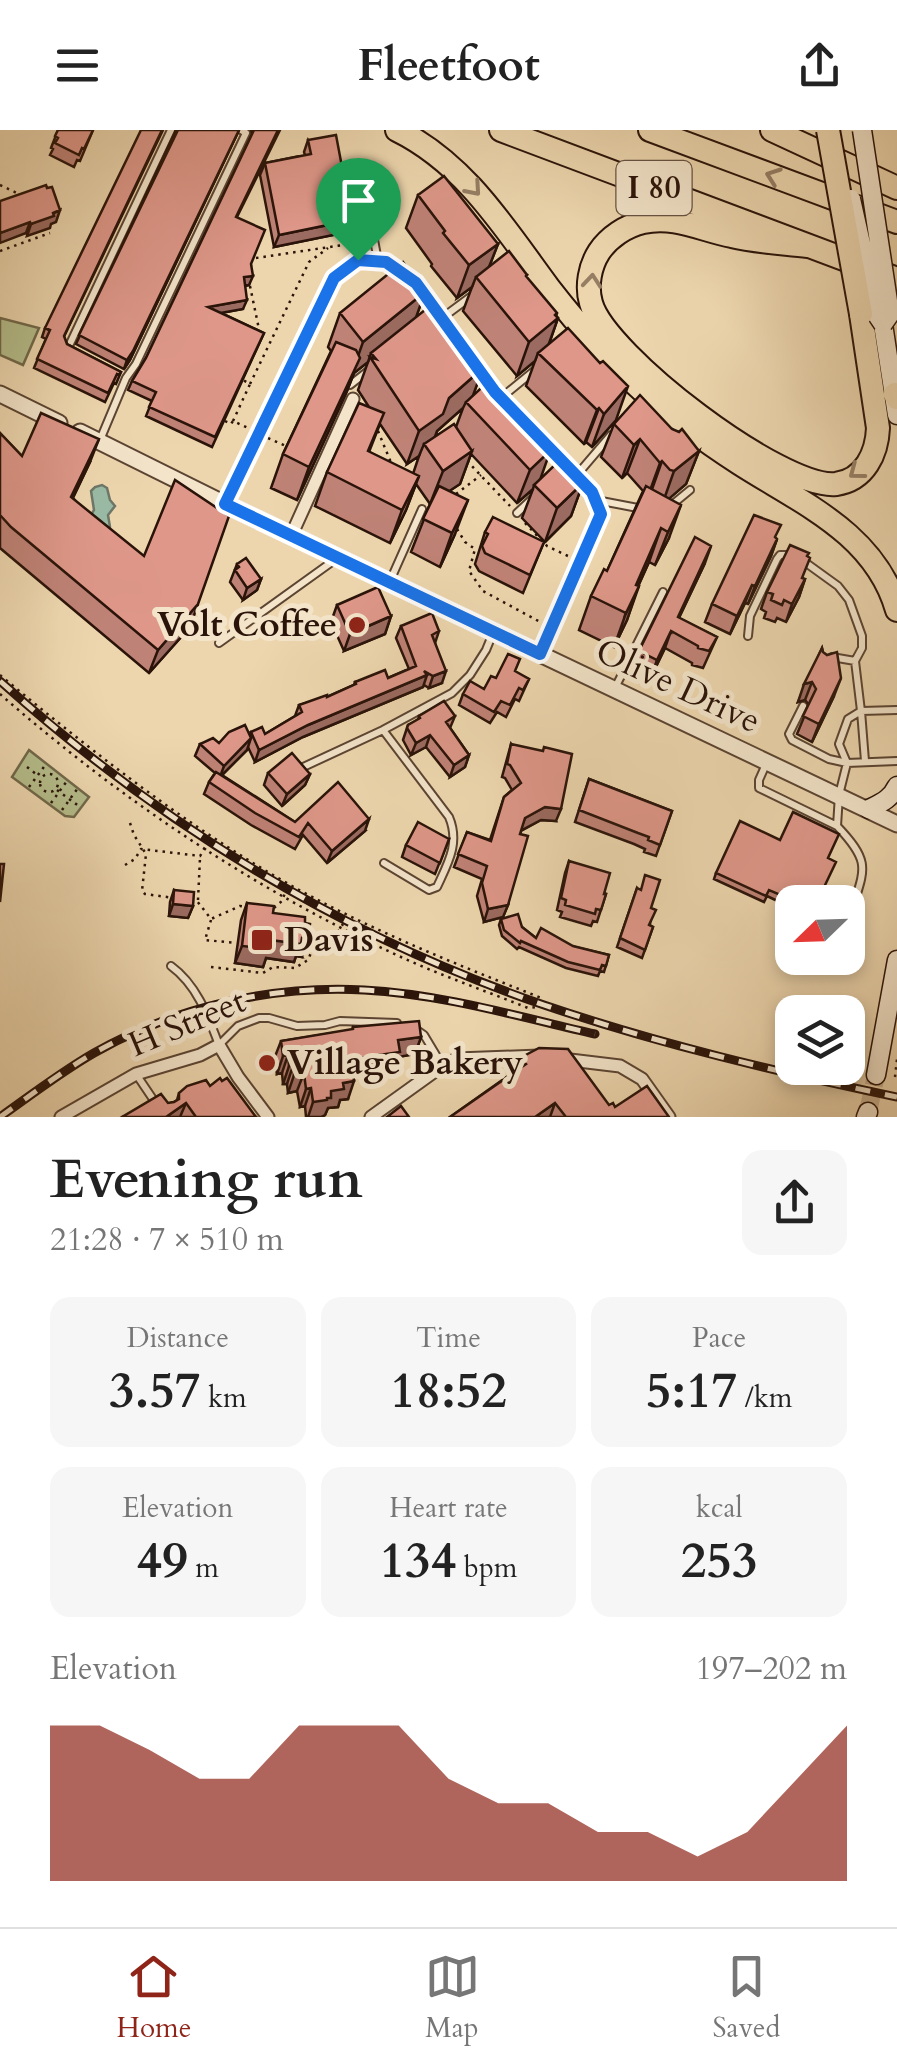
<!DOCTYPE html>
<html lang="en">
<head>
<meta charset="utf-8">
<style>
  body { margin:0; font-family:Cardo,serif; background:#f6f6f6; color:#222; height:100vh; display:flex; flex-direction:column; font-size:38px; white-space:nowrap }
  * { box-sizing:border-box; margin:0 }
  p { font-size:32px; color:#767676 }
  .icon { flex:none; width:55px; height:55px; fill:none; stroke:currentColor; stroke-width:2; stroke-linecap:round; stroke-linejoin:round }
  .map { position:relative; height:987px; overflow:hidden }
  .sheet { display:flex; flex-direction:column; background:#fff; flex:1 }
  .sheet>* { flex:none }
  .needle { width:65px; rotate:247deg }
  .tools { position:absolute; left:775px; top:755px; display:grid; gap:20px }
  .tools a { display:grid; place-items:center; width:90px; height:90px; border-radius:20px; background:#fff; box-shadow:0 5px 15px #0003; font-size:50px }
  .pin { position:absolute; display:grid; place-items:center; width:85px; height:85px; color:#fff; margin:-102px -42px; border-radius:50% 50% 50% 0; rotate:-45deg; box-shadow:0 0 10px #0007 }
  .pin .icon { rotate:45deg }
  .round { display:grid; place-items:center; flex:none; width:105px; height:105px; border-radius:20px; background:#f6f6f6 }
  .head { display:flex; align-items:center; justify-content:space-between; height:170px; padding:0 50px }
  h1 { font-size:55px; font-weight:600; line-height:75px }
  .metrics { display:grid; grid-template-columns:repeat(3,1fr); gap:15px; height:170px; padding:10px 50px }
  .metrics div { display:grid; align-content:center; border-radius:20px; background:#f6f6f6; text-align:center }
  .metrics b { font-size:50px; font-weight:600 }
  .metrics small { font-size:28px; font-weight:400 }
  .metrics p { font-size:28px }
  .chart { height:280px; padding:20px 50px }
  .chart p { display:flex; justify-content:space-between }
  .chart svg { width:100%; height:180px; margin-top:10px; fill:#8f2418; opacity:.7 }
  header { display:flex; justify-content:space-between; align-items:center; height:130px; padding:0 50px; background:#fff; font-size:45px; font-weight:600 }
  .tabs { display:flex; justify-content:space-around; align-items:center; height:140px; border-top:2px solid #e0e0e0; background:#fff; font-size:28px; color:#767676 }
  .tabs a { display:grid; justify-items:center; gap:5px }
  .tabs .active { color:#8f2418 }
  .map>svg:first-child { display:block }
</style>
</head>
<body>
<header><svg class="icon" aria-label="menu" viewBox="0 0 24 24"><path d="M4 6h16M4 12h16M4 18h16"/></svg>Fleetfoot<svg class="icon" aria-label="share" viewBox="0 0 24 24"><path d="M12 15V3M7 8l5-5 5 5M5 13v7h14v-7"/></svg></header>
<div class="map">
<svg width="897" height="987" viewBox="0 0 897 987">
  <rect width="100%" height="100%" fill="#edd6ae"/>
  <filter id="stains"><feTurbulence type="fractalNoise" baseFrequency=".002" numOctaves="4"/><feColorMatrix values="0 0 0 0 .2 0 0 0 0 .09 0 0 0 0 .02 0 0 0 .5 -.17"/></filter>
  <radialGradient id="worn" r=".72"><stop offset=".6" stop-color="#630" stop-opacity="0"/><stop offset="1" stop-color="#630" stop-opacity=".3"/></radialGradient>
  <path fill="#b5be8c" stroke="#70684a" stroke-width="2.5" d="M0 188 39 198 23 235 0 225Z
    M29 620 89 667 74 687 65 686 12 647Z"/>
  <path fill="#9abaa5" stroke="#6d7767" stroke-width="2.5" d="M102 355 107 358 110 370 115 376 108 385 110 397 106 402 88 390 94 380 91 361 95 357Z"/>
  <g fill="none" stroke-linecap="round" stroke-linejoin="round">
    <path stroke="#c6af8d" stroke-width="18" stroke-dasharray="18 9" stroke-linecap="butt" d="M868 982 876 945"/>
    <g stroke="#5b4432" stroke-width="10">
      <path id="service" d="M360 35 378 131
        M420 158 436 180
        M442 188 473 165
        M68 218 171 0
        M350 255 368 241
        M502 267 535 240
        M100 310 126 248 136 234 246 3 241 0
        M545 314 564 333
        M576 346 611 305
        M596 370 643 379
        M226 372 334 148C358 130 371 121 399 141
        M673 374 690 360
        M517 383 533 368
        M802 430 838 456 849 470 862 506V518L855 531 861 581 897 580
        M390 451 422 379
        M748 506 750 486 777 429 780 425H791
        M219 513 336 429
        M541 523 601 384 592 362 580 349
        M832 527 855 531
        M615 558 663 462
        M803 576 789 604 792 610 829 629 847 633 897 631
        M383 600 449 687C460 713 448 733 437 757L429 760 384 733
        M767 632 759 650V658L837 696
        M299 639 383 600 452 563 470 545 486 520 493 503
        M850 786C864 739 873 734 837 696L839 665 847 633 839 614 848 589 861 581 865 631
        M171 836C197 855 208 886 219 915L238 896 259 888H269L297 896 325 895 340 891 397 893
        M414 898 424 905 442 935
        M136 944 165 987"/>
    </g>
    <g stroke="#5b4432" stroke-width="15">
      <path id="minor" d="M291 406 353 269
        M562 929 620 936 642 949 669 987
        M61 987 136 944 200 925 219 915 238 947 268 987
        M371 987 442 936 457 929 539 926"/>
    </g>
    <g stroke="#5b4432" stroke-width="19">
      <path id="tertiary" d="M0 264 59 293
        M80 302 225 374 897 694"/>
    </g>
    <g stroke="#2a1309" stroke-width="21">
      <path id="secondary" d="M883 194 897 285
        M869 679C881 673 891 669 897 656
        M876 945 897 830
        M866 987 868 982"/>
    </g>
    <g stroke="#2a1309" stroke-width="26">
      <path id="motorway" d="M397 0C466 34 505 99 549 158 577 194 607 229 642 260 672 287 705 311 739 333 801 373 875 403 897 480
        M501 0 897 149
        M650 0 897 92
        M772 0 897 58
        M808 116C783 113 757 112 732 106 701 100 675 85 643 92 626 96 609 107 599 122 590 136 586 156 591 173 605 225 782 360 836 354 865 350 877 323 878 298L861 184
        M895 264 897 268"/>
    </g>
    <path stroke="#2a1309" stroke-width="2.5" stroke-dasharray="2.5 5" stroke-linecap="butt" d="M0 55 21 65
      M0 121 50 103
      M256 128 363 112
      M250 156 260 204
      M250 254 309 132 328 118
      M225 291 231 294 233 291 248 298
      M233 291 250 254 241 249
      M378 301 392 335
      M268 308 288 317
      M467 331 510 376
      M456 364 481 345
      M525 393 547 416 570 427
      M457 399 465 412 475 419 469 441 483 461 542 493
      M0 545C93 622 186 696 292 756 373 801 458 835 544 869
      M0 564C121 670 255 760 401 827 442 846 486 861 528 878L538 877
      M27 637 36 644
      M40 653a9 9 0 1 1 18 0a9 9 0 1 1-18 0Z
      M29 657 46 634
      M57 660 80 677
      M51 673 67 651
      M62 680 78 658
      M130 693 134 705 146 724 142 761 145 764 174 768
      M125 735 135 729 141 719 200 726 212 709
      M198 770 200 728
      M191 771H197L211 789 240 776 247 777
      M274 778 282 771 285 763
      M211 790 205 810 236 813
      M211 837 263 843 273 837 295 838 308 830 319 804 336 805 343 794
      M895 947 897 929"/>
    <use href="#service" stroke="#f3e4ca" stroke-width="6"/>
    <use href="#minor" stroke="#f3e4ca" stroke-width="11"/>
    <use href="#tertiary" stroke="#f3e4ca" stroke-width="15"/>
    <use href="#secondary" stroke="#f3e4ca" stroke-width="18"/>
    <use href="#motorway" stroke="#edd6ae" stroke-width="22"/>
    <g stroke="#2a1309" stroke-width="9">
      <path id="rail" d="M0 551C159 693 342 806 544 875 659 914 778 942 897 967
        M0 987C31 965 61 942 94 923 175 877 271 855 364 860 442 864 520 887 595 904"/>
    </g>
    <use href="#rail" stroke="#f3e4ca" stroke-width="5" stroke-dasharray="15" stroke-linecap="butt"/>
    <g stroke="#2a1309" stroke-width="21" stroke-linecap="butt">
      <path id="secondary-bridge" d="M862 0 890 184 883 194
        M851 69 877 185 883 194"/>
    </g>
    <g stroke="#2a1309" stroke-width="26" stroke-linecap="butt">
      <path id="motorway-bridge" d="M828 0 861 184"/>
    </g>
    <use href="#secondary-bridge" stroke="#f3e4ca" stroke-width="18"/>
    <use href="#motorway-bridge" stroke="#edd6ae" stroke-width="22"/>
  </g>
  <path fill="#bf8276" stroke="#2a1309" stroke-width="2.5" fill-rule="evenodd" d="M58 0H93L80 31 77 30 74 37 50 25 53 19 51 18Z
    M176 0H239L130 230 124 239 76 214Z
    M251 0H280L237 87 251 135 249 155 245 156 243 179 221 183 264 203 212 317 146 286 152 271 128 260 132 251 146 228 252 4Z
    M308 10 352 90 348 102 274 117 260 45 265 33 305 25 304 22Z
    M418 65 498 114 489 137 527 145 526 147 558 188 549 214 616 290 592 317 586 312 584 314 526 256 535 231 517 246 463 181 472 157 457 168 431 136 432 134 406 98Z
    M425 162 416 187 453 197 452 200 483 238 473 265 540 349 583 353 571 386 545 412 522 388 533 359 517 373 471 324 460 354 449 361 455 404 440 437 411 422 430 374 416 354 406 380 390 413 315 376 327 342 369 277 358 260 368 232 354 243 347 261 297 370 271 358 283 324 331 221 328 217 340 183ZM463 278 456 297 435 306 437 301ZM380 294 407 334 419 326 413 344 369 322Z
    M45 198 64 207 67 214 121 242 116 254 114 253 105 272 34 238 46 209 42 207Z
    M614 294 672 299 699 321 686 354 669 368V408L655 435 649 432 638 456 627 490 614 517 579 500 591 466 607 441 643 361 627 343 622 348 601 327Z
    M0 303 22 326 90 332 73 368 190 497 149 543 0 418Z
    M485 402 544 412 523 463 479 441 475 434Z
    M777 409 771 426 748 474 745 473 730 504 705 492 712 474Z
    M705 433 679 488 717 507 703 538 692 535V533L665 518 651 547 633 538 639 521Z
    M237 434 261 449 257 460 243 470 230 452Z
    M803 448 805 449 799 467 786 492 777 488 775 492 764 488 766 482 761 479 767 462Z
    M337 475 391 486 385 504 344 521 331 492Z
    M401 496 439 501 435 513 442 553 429 558 424 555 423 557 303 607 255 632 248 617 247 620 222 645 295 692 365 701 327 733 303 705 295 719 251 695 204 664 209 652 215 643 195 626 200 614 219 613 250 606 251 602 265 604 295 586 299 575 327 567 354 555 355 552 388 548 409 539 396 508Z
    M822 518 834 566 812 612 797 604 809 575 805 570 798 572Z
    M515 542 529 549 519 571 515 569 506 587 497 582 490 593 459 575 463 564 484 559 496 548Z
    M419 586H455L450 598 469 625 465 637 450 647 426 617 411 625 403 610 408 595 418 590Z
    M511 614 556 691 541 690 521 701 508 775 503 787 484 792 477 766 482 749 454 737 467 702 490 710 504 667 512 660 505 648 502 647Z
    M268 643 310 644 305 655 282 676 264 655Z
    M589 649 672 681 656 726 644 722 645 719 634 714 575 692Z
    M449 709 435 744 402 727 406 715Z
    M780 710 828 728 818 772H792V778L767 766 764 772 714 749 716 743Z
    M569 731 606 764 597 792 593 791 591 796 560 787 562 782 557 780 565 743Z
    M637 758 651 778 650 795 653 797 642 828 617 817Z
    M174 760 193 776 188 788 169 786 170 772Z
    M247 773 273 783 302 827 296 826 294 832 266 828 263 837 235 833 241 790Z
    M501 789 522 797 536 808 609 825 604 842 600 841 598 846 566 838 519 817 517 819 502 806 499 795Z
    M353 897 421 907 415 924 398 927 394 940 353 945 348 969 340 970 338 977 328 978 325 985 321 987H306L305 976 300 977 297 961 288 963 287 954H283L282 943 277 944 274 929 281 911 352 900Z
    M520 928 609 975 669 987H450L515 941Z
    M210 956 256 987H122L174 972 177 970 179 963Z"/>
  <path fill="#9b6a60" stroke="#2a1309" stroke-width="2.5" d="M162 0H163L60 215 64 206Z
    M239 0 130 230 124 239 127 230Z
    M60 80 56 92 51 94 50 98 27 106 31 94Z
    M352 90 348 102 274 117 279 105Z
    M30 92 26 103 0 113V103Z
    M498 114 485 147H476L472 157 457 168 469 135Z
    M253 146 249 155 241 156 244 147Z
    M425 162 413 196 371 223 368 232 354 243 347 261 297 370 309 337 351 246 363 212Z
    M247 170 243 179 204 186 208 177Z
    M557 183 554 192 558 188 546 222 538 223 535 231 517 246 529 212Z
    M483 238 471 271 466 272 463 278 437 301 431 318 424 314 419 326 407 334 419 301 449 268Z
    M628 256 616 290 592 317 604 284Z
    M599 278 586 312 584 314 597 280Z
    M99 309 90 332 62 390 71 367Z
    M640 309 627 343 622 348 634 315Z
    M553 313 539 353 534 355 533 359 517 373 530 340Z
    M472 321 460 354 430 374 443 341Z
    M699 321 686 354 662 375 674 341Z
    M662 331 650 365 648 366 660 333Z
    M419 346 406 380 390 413 402 380Z
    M583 353 571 386 545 412 557 378Z
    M468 370 455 404 440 437 452 403Z
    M681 375 669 408 655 435 668 402Z
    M661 398 649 432 624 488 636 455Z
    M777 409 771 426 748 474 755 456Z
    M711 416 705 433 671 504 678 487Z
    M261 449 257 460 243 470 247 458Z
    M805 449 799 467 786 492 792 474Z
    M752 455 745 473 730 504 737 486Z
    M639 456 627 490 614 517 626 483Z
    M198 474 190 497 149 543 158 520Z
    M391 486 385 504 344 521 350 504Z
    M671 501 665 518 651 547 657 530Z
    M446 541 442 553 429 558 433 546Z
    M427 545 423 557 303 607 255 632 259 620 308 595Z
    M841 548 834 566 812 612 819 594Z
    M812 552 805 570 798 572 804 554Z
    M430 605 426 617 411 625 416 613Z
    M251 608 247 620 220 647 224 636Z
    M469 625 465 637 450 647 454 635Z
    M310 644 305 655 282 676 287 664Z
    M545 677 561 679 556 691 541 690 520 701 525 688Z
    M369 689 365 701 327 733 332 721Z
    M173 774 193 776 188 788 169 786Z
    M508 775 503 787 484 792 488 779Z
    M302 808 308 809 302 827 296 826 294 832 266 828 263 837 235 833 242 816 270 810Z
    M421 907 415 924 398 927 394 940 344 947 351 929 398 910Z
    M288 925 282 943 277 944 283 926Z
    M289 936H293L287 954H283Z
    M304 943 297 961 288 963 294 945Z
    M354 951 348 969 340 970 338 977 328 978 325 985 321 987H308L313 972 343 953Z
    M311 958 305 976 300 977 306 959Z
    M186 973 180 987H166Z
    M555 973 550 987H535Z"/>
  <path fill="#de9789" stroke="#2a1309" stroke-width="2.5" d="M58 0H93L84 19 82 18 79 25 55 13 58 8 55 6Z
    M141 0H162L64 206 67 214 121 242 119 245 117 244 108 263 37 229 50 200 45 198Z
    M178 0H239L133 221 127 230 79 205Z
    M254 0H278L236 87 265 100 251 134 253 146 244 147 247 170 208 177 264 203 215 307 149 277 156 262 132 251 146 228Z
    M336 5 352 90 279 105 265 33 311 24 308 10Z
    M444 46 498 114 469 135 443 103 445 101 418 65Z
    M46 55 47 58 52 57 60 80 53 83 54 86 31 94 30 92 0 103V71Z
    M509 121 527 145 526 146 557 183 555 185 558 188 529 212 476 147Z
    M403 132 425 162 363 212 340 183Z
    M435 172 453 197 451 199 483 238 449 268 443 284 419 301 370 227 376 229 371 223Z
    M568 198 600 233 603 231 628 256 604 284 599 278 597 280 538 223Z
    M336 212 356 220 360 228 309 337 283 324Z
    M492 248 553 313 549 317 551 320 530 340 466 272Z
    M640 265 672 299 679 302 682 299 699 321 674 341 670 340 662 331 660 333 640 309 634 315 614 294Z
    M359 273 384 283 368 321 419 346 402 380 327 342Z
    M41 283 99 309 71 367 144 426 175 350 229 386 198 474 158 520 11 397 0 385V303L22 326Z
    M454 294 472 321 443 341 424 314Z
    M561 329 583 353 557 378 534 355Z
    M439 356 468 370 452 403 423 389Z
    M646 356 681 375 668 402 661 398 636 455 639 456 626 483 591 466 604 439 607 441Z
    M754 385 781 395 775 407 777 409 755 456 752 455 737 486 712 474Z
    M493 387 544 412 530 445 485 423 482 416 488 404 485 402Z
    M695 407 711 416 678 487 717 507 709 521 698 518V516L671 501 657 530 639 521Z
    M790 415 809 423 807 426 810 428 802 448 805 449 792 474 784 470 782 475 771 470 773 464 767 462Z
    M246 428 261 449 247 458 235 440 239 437 237 434Z
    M378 457 391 486 350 504 337 475Z
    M432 483 439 501 432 505 446 541 433 546 424 541 427 545 308 595 259 620 251 602 262 597 265 604 302 582 299 575 327 565V567L356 554 355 552 385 540 388 548 416 536 401 496Z
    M822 518 823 522 827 525 837 522 841 548 819 594 803 586 816 559 812 552 804 554Z
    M508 524 520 529 515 541 529 549 523 560 519 558 510 575 501 571 494 582 463 564 470 551 484 559 491 546 496 548Z
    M444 571 455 586 446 592 469 625 454 635 430 605 416 613 407 598 408 595 420 588 419 586Z
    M245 595 251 608 224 636 200 614 213 608 219 613 229 602Z
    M511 614 543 621 544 617 572 624 561 679 545 677 525 688 520 704 528 706 508 775 488 779 482 753 487 736 458 724 467 702 491 711 504 667 521 653 510 635 507 634Z
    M292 623 310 644 287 664 268 643Z
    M216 642 295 692 338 652 369 689 332 721 308 693 299 707 255 683 209 652Z
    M589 649 672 681 660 715 648 710 649 707 638 703 579 680Z
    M793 682 839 704 828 728 836 732 817 772H797L769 760 766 766 716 743 740 691 780 710Z
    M418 692 449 709 440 733 406 715Z
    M569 731 610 743 604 764H606L601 780 596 779 595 784 565 775 566 770 561 768Z
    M0 734H4L0 772Z
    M645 745 660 750 651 778 656 780 649 795 653 797 645 820 620 808 637 758 641 760Z
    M174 760 194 762 193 776 173 774Z
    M247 773 274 776 273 783 305 787V793L310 794 308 809 302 808 301 814 270 810 269 819 242 816Z
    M518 784 522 797 536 808 541 798 573 816 609 825 606 836 602 835 600 840 568 832 521 811 520 813 504 800 501 789Z
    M419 891 421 907 398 910 400 922 351 929 354 951 343 953 344 959 331 961V968H327V970L313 972 311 958 306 959 304 943 294 945 293 936H289L288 925 283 926 281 911 353 899V897Z
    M539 918 568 919 609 975 613 973 615 977 647 956 669 987H566L555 973 535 987H450L526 934 520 928Z
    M220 948 222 951 227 948 256 987H196L186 973 166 987H122L161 964 168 973 174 972 179 969V963L187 956 206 950 210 956Z
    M401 976 409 987H387Z"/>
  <defs><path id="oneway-chevron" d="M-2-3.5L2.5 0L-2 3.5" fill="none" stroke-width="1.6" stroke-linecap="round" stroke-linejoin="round" transform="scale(2.5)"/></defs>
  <g stroke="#957e64">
    <use href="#oneway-chevron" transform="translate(773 46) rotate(-160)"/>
    <use href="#oneway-chevron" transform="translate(474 59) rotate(49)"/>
    <use href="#oneway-chevron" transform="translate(592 151) rotate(-85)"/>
    <use href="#oneway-chevron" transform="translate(856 342) rotate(143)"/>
  </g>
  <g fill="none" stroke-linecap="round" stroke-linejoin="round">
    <g stroke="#fff" stroke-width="20">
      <path id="route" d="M358 130 386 132 416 153 495 262 592 362 601 384 540 524 225 374 334 148Z"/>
    </g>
    <use href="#route" stroke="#1a73e8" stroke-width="12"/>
  </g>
  <g fill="#8f2418" stroke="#f3e4ca" stroke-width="4">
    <circle cx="357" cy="495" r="10"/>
    <rect x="250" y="798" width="24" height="24" rx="5"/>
    <circle cx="267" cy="933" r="10"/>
  </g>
  <g text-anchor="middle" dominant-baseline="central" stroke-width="10" stroke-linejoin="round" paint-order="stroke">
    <rect fill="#f3e4ca" stroke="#665243" stroke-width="2.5" x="616.5" y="31" width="75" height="54" rx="8"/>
    <g font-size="32" font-weight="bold" fill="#2a1309">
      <text x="654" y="58">I 80</text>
    </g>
    <g font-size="35" font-weight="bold" fill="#2a1309" stroke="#f3e4ca" text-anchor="start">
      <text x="337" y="495" text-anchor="end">Volt Coffee</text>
      <text x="284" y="810">Davis</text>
      <text x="287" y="933">Village Bakery</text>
    </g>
    <g font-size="35" fill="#2a1309" stroke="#f3e4ca">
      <text transform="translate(678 556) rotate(25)">Olive Drive</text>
      <text transform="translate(187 893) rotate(-23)">H Street</text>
    </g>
  </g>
  <rect width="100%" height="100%" filter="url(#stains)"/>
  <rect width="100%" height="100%" fill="url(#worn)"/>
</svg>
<div class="tools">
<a><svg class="needle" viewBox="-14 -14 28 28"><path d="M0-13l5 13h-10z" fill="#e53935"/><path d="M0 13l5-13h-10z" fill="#767676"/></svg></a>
<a><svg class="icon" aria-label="layers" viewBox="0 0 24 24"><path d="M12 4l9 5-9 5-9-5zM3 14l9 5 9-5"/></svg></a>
</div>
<div class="pin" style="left:358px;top:130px;background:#1e9e55"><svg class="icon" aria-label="arrive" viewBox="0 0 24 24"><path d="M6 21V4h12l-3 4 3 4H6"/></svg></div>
</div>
<section class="sheet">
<div class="head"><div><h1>Evening run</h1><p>21:28 · 7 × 510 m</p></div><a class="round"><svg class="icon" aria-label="share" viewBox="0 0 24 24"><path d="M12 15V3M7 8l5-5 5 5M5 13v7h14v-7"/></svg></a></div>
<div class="metrics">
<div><p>Distance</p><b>3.57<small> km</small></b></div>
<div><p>Time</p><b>18:52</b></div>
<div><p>Pace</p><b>5:17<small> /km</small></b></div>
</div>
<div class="metrics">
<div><p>Elevation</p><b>49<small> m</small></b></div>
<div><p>Heart rate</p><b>134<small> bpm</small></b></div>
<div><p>kcal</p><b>253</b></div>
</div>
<div class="chart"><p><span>Elevation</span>197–202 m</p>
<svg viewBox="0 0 160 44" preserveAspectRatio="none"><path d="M0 44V6L10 6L20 12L30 19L40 19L50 6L60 6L70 6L80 19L90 25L100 25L110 32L120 32L130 38L140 32L150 19L160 6V44z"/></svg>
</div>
</section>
<nav class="tabs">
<a class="active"><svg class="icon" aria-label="home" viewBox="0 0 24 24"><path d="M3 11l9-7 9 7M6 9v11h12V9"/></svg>Home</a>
<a><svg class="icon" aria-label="map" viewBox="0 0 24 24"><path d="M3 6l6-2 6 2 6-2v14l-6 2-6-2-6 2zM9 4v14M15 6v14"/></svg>Map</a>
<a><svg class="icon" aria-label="saved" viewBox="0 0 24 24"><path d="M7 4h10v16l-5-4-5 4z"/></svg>Saved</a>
</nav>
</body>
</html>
